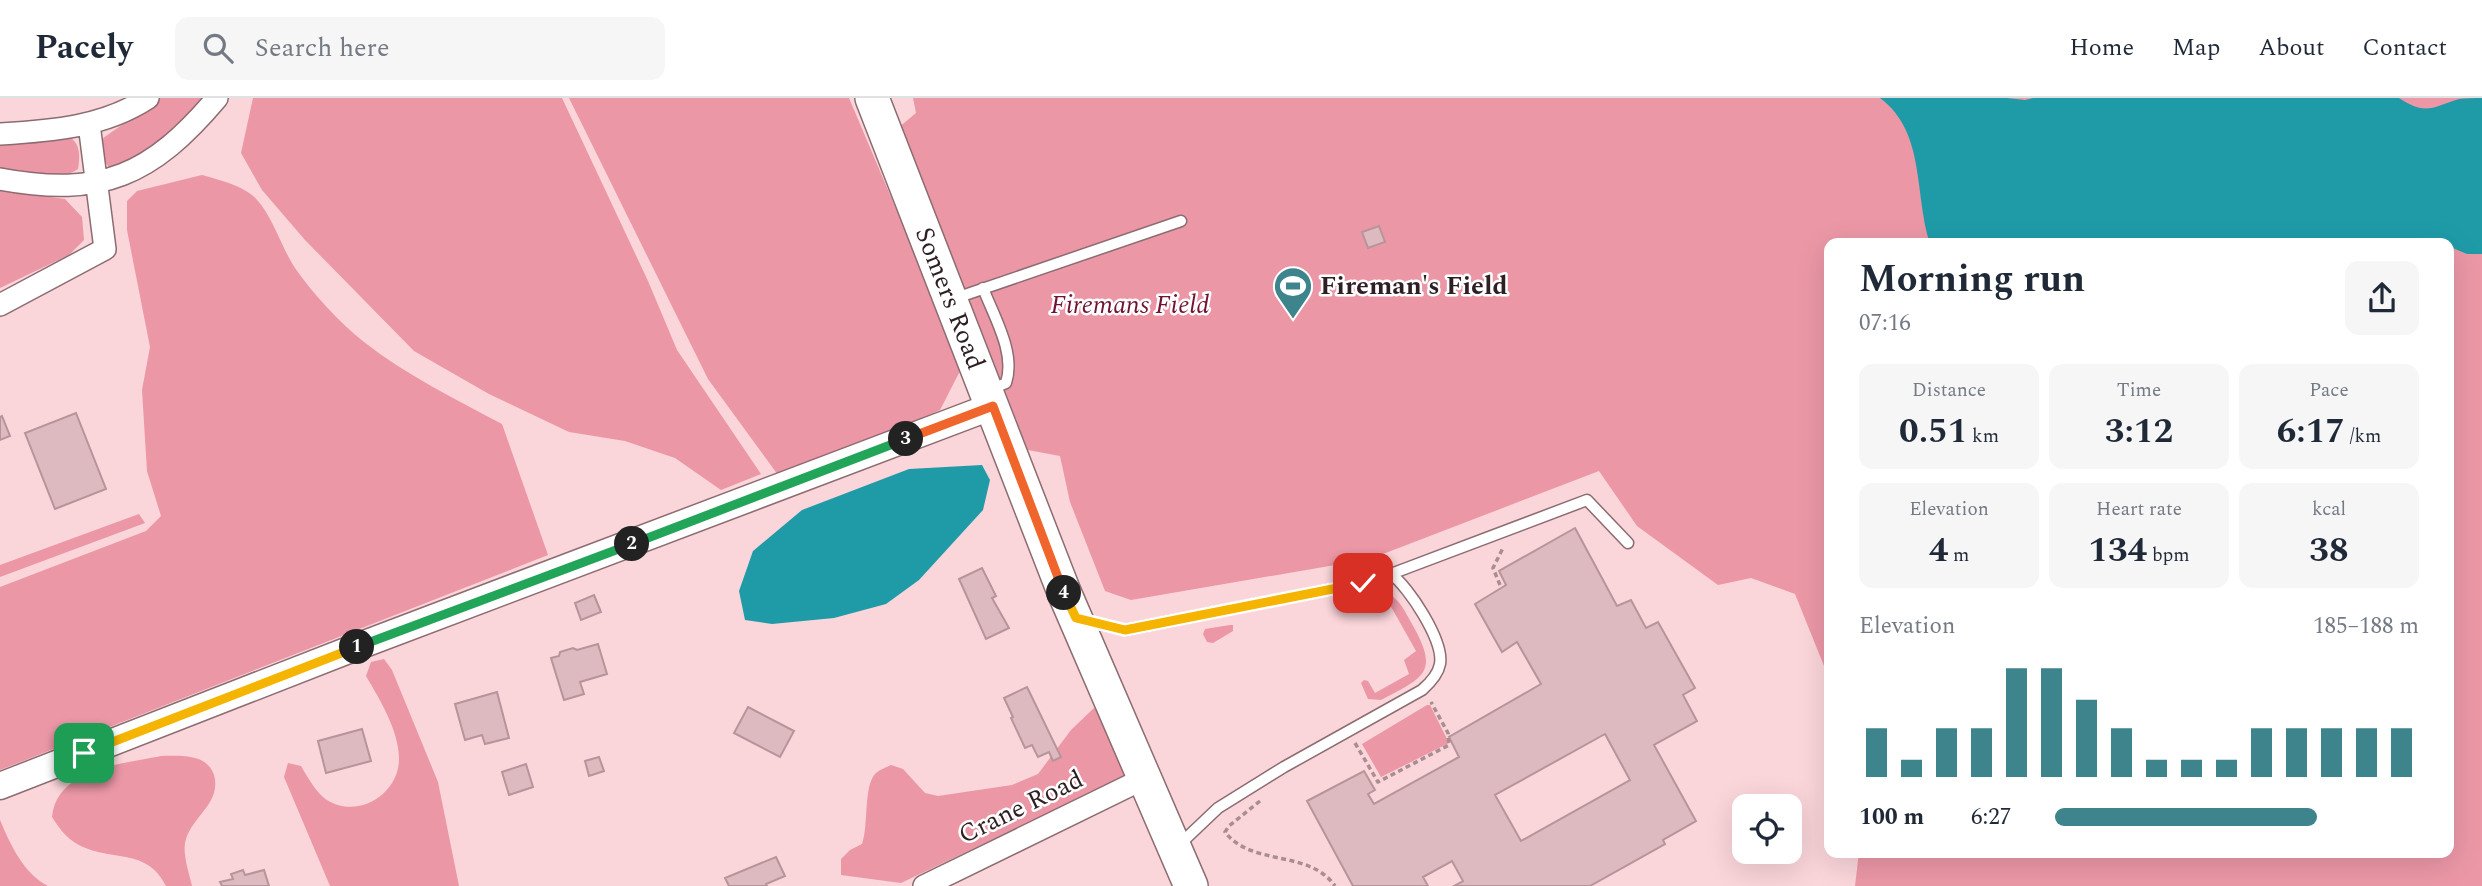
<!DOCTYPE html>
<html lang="en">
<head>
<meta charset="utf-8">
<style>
  body { margin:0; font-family:Spectral,serif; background:#f6f6f7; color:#1f2937; height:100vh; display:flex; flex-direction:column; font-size:26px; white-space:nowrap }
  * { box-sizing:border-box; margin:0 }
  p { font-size:23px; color:#747a83 }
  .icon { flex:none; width:38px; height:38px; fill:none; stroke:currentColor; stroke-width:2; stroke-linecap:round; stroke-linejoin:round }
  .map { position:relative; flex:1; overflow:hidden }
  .panel { position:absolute; left:1824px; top:140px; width:630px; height:620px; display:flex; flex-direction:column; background:#fff; border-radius:14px; box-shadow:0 7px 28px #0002 }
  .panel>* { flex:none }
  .buttons { position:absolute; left:1732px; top:696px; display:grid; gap:14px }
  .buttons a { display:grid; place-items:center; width:70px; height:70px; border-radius:14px; background:#fff; box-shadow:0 7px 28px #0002; font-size:35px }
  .pin { position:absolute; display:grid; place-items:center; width:60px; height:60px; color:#fff; margin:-30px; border-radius:14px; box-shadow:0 4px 10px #0006 }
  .km { position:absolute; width:35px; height:35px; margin:-18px; border-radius:50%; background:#222; color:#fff; font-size:19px; line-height:35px; text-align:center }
  .round { display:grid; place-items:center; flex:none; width:74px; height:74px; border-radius:14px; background:#f6f6f7 }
  .head { display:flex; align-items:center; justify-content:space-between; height:119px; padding:0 35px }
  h1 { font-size:38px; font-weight:700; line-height:52px }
  .metrics { display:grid; grid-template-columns:repeat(3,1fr); gap:10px; height:119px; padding:7px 35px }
  .metrics div { display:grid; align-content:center; border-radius:14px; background:#f6f6f7; text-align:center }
  .metrics b { font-size:35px; font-weight:700 }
  .metrics small { font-size:19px; font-weight:400 }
  .metrics p { font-size:19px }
  .chart { height:196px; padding:14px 35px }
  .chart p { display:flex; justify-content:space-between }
  .chart svg { width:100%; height:126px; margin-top:7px; stroke:#3d848d; stroke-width:6 }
  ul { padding:0 35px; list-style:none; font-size:23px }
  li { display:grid; grid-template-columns:112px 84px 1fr; align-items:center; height:52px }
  li i { height:18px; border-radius:9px; background:#3d848d }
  header { display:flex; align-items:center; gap:42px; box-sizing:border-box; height:98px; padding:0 35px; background:#fff; border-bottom:2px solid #e0e1e3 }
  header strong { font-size:33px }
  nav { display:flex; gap:38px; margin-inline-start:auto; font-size:24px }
  .search { width:490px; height:63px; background:#f6f6f7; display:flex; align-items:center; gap:18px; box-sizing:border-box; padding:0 24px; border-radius:14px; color:#747a83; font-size:26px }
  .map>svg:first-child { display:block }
</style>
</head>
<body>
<header>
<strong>Pacely</strong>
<div class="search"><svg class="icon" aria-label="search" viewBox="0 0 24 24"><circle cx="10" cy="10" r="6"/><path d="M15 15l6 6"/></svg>Search here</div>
<nav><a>Home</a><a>Map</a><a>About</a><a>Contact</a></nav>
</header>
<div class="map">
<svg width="2482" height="788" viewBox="0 0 2482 788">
  <rect width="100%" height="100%" fill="#fad5da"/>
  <path fill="#eb97a6" d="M160 0H202C177 29 148 62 109 69L101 60 99 43Z
    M253 0H562L648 183 677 252 761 376 721 392 675 360 625 343 569 334 489 296 414 253 305 142 262 92 241 55Z
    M569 0H849L946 229 960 273 940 312 909 327 778 377 708 281Z
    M913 0H2482V788H1855L1859 754H2448V145H1829V603L1824 568 1795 496 1751 480 1718 487 1637 428 1599 373 1370 461 1131 502 1105 493 1070 404 1060 358 1028 352 898 30 916 15Z
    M67 38C81 44 80 58 78 71 55 86 25 77 0 73V45Z
    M202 77C219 82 238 86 252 97 271 113 281 149 295 170 313 196 339 224 364 244 406 277 455 301 502 326L548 457 0 672V489L146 433 161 418 147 373 142 292 150 249 127 132V103L137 93Z
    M0 92 65 101 82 119 84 142 69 157 0 190Z
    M139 416 145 425 0 479V467Z
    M1389 496C1401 503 1405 514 1412 526 1440 575 1424 579 1381 602L1368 601 1361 585 1364 582 1368 583 1375 595 1409 576 1404 562 1416 553 1389 505 1376 511 1371 506 1383 497Z
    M1230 527H1233V533L1213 545 1207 544 1203 536 1205 531Z
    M384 561 392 572 438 684 459 788H330L284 679 288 665 301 668C307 678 314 691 323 699 352 723 397 700 399 663 400 634 380 602 366 578L371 564Z
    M1427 607H1430L1449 645 1381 679 1362 646Z
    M1094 610 1108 613 1130 676 901 785 841 777V761L850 752 862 746C869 727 863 687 876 675 879 672 887 669 891 667L903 671 925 695 938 698 1012 687 1038 676 1071 632Z
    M161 658C179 658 207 655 214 677 222 706 190 719 185 745 183 758 189 775 192 788H166C147 749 111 764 79 747 66 740 59 730 52 719 57 670 123 666 161 658Z
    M0 722C10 746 24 776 48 788H0Z"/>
  <path fill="#1f9ba8" d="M1880 0H2007L2025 2 2033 0H2399C2427 18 2432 9 2459 1 2466 0 2475 0 2482 0V156H2467L2448 148V145H1930C1914 97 1926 34 1880 0Z
    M982 367 990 382 983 412 919 482 886 506 834 520 772 526 745 522 739 493 753 453 802 412 909 371Z"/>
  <path fill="#ddbabf" stroke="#b7949a" stroke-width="2" fill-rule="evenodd" d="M1379 128 1385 144 1368 150 1362 134Z
    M76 315 106 391 55 411 25 335Z
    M2 318 10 338 0 342V319Z
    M1575 430 1617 508 1631 502 1646 530 1658 524 1695 590 1683 597 1697 623 1654 647 1696 723 1663 742 1665 746 1590 788H1454L1463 783 1452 763 1423 779 1428 788H1353L1307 703 1364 673 1375 692 1368 696 1374 706 1459 659 1449 639 1541 586 1517 544 1502 554 1475 506 1506 487 1499 473ZM1605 636 1630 682 1521 743 1495 697Z
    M982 470 996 498 992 500 1009 530 986 541 959 481Z
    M594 497 601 514 581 522 575 505Z
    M598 546 607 576 580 584 584 596 564 602 551 560 559 558 560 554 573 550 577 552Z
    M1027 589 1061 659 1053 663 1049 654 1038 659 1032 647 1025 650 1011 620 1013 619 1004 600Z
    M497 594 509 640 485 646 482 637 465 642 455 606Z
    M748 609 794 633 780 659 734 635Z
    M362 631 371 663 326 675 318 643Z
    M599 659 604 673 589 678 585 663Z
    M526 666 533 689 509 697 502 674Z
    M776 759 785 778 766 786 767 788H729L725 780Z
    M243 772 245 777 264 772 269 788H222L220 784 233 781 231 776Z"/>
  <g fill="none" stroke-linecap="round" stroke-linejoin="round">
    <g stroke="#8c6c71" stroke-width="13">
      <path id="service" d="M983 190C994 219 1016 255 1006 285L990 292
        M953 201 1181 123
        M1391 476 1587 402 1628 445
        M1082 522 1125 532 1363 485 1391 476C1409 489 1444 543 1440 566 1438 577 1430 585 1422 592L1284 669 1218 710 1179 747"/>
    </g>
    <g stroke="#8c6c71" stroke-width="24">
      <path id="minor" d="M0 36C52 33 104 29 148 0
        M0 81C102 100 152 77 217 0
        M0 207 105 151 89 26
        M924 788 1143 681"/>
    </g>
    <g stroke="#8c6c71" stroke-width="29">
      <path id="tertiary" d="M0 688 359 548 993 308"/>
    </g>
    <g stroke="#8c6c71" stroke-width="36">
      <g id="primary">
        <path id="s1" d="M872 0 1064 494 1191 788"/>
      </g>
    </g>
    <path stroke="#a98d91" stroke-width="3.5" stroke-dasharray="5 3.5" stroke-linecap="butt" d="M1500 487 1493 470 1503 450
      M1355 645 1378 684 1449 647 1448 635 1431 604
      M1260 703 1229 728 1225 734C1252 769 1309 751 1335 788"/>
    <use href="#service" stroke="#fff" stroke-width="10"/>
    <use href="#minor" stroke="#fff" stroke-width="21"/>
    <use href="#tertiary" stroke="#fff" stroke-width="26"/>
    <use href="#primary" stroke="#fff" stroke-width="33"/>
  </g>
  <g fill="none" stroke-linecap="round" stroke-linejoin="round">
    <g stroke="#fff" stroke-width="14">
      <path id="split-1" d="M84 655 357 549"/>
    </g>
    <g stroke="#fff" stroke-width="14">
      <path id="split-2" d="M357 549 632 446"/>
    </g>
    <g stroke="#fff" stroke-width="14">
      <path id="split-3" d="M632 446 906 341"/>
    </g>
    <g stroke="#fff" stroke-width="14">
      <path id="split-4" d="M906 341 993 308 1064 495"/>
    </g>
    <g stroke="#fff" stroke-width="14">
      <path id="split-5" d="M1064 495 1076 520 1125 532 1363 485"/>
    </g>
    <use href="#split-1" stroke="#f5b400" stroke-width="9"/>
    <use href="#split-2" stroke="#22a559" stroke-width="9"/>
    <use href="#split-3" stroke="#22a559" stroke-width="9"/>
    <use href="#split-4" stroke="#f0652b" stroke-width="9"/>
    <use href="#split-5" stroke="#f5b400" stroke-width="9"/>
  </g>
  <defs>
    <g id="stadium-pin" transform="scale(2.0125)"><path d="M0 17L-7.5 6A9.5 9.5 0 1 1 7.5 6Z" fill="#3d848d" stroke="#fff"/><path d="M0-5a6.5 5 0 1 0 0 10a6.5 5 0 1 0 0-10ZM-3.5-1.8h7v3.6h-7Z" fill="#fff"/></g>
  </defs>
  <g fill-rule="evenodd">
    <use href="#stadium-pin" x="1293" y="188"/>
  </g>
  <g text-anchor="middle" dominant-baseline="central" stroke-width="5" stroke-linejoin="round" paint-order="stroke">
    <g font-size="26" font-weight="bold" fill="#2d1f22" stroke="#fff" text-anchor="start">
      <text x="1320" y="188">Fireman's Field</text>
    </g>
    <g font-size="26" fill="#2d1f22" stroke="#fff">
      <text stroke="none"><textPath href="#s1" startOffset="215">Somers Road</textPath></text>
      <text transform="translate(1021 709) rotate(-26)">Crane Road</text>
    </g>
    <g font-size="26" font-style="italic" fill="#701431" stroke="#fff">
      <text x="1130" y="207">Firemans Field</text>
    </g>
  </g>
</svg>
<div class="buttons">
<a><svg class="icon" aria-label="locate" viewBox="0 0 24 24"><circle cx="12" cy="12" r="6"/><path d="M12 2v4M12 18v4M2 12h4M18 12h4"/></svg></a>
</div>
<div class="pin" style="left:84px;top:655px;background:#1e9e55"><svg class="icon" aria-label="arrive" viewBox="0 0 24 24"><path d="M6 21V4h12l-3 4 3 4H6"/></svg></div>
<div class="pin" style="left:1363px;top:485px;background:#d93025"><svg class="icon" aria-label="check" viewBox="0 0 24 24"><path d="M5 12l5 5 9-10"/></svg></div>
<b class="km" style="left:357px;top:549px">1</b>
<b class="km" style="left:632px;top:446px">2</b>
<b class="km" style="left:906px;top:341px">3</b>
<b class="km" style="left:1064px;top:495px">4</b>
<section class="panel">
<div class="head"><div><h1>Morning run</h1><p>07:16</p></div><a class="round"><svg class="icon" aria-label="share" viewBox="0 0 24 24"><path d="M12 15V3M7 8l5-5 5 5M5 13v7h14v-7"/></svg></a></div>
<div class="metrics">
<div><p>Distance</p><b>0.51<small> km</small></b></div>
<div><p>Time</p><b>3:12</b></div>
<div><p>Pace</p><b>6:17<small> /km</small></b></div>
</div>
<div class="metrics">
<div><p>Elevation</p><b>4<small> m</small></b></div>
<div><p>Heart rate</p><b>134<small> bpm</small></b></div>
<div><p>kcal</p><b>38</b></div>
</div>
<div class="chart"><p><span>Elevation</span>185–188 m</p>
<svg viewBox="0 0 160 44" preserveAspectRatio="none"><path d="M5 44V27M15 44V38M25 44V27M35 44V27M45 44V6M55 44V6M65 44V17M75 44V27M85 44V38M95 44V38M105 44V38M115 44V27M125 44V27M135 44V27M145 44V27M155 44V27"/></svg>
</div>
<ul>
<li><b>100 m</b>6:27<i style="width:72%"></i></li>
</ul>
</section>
</div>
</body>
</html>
